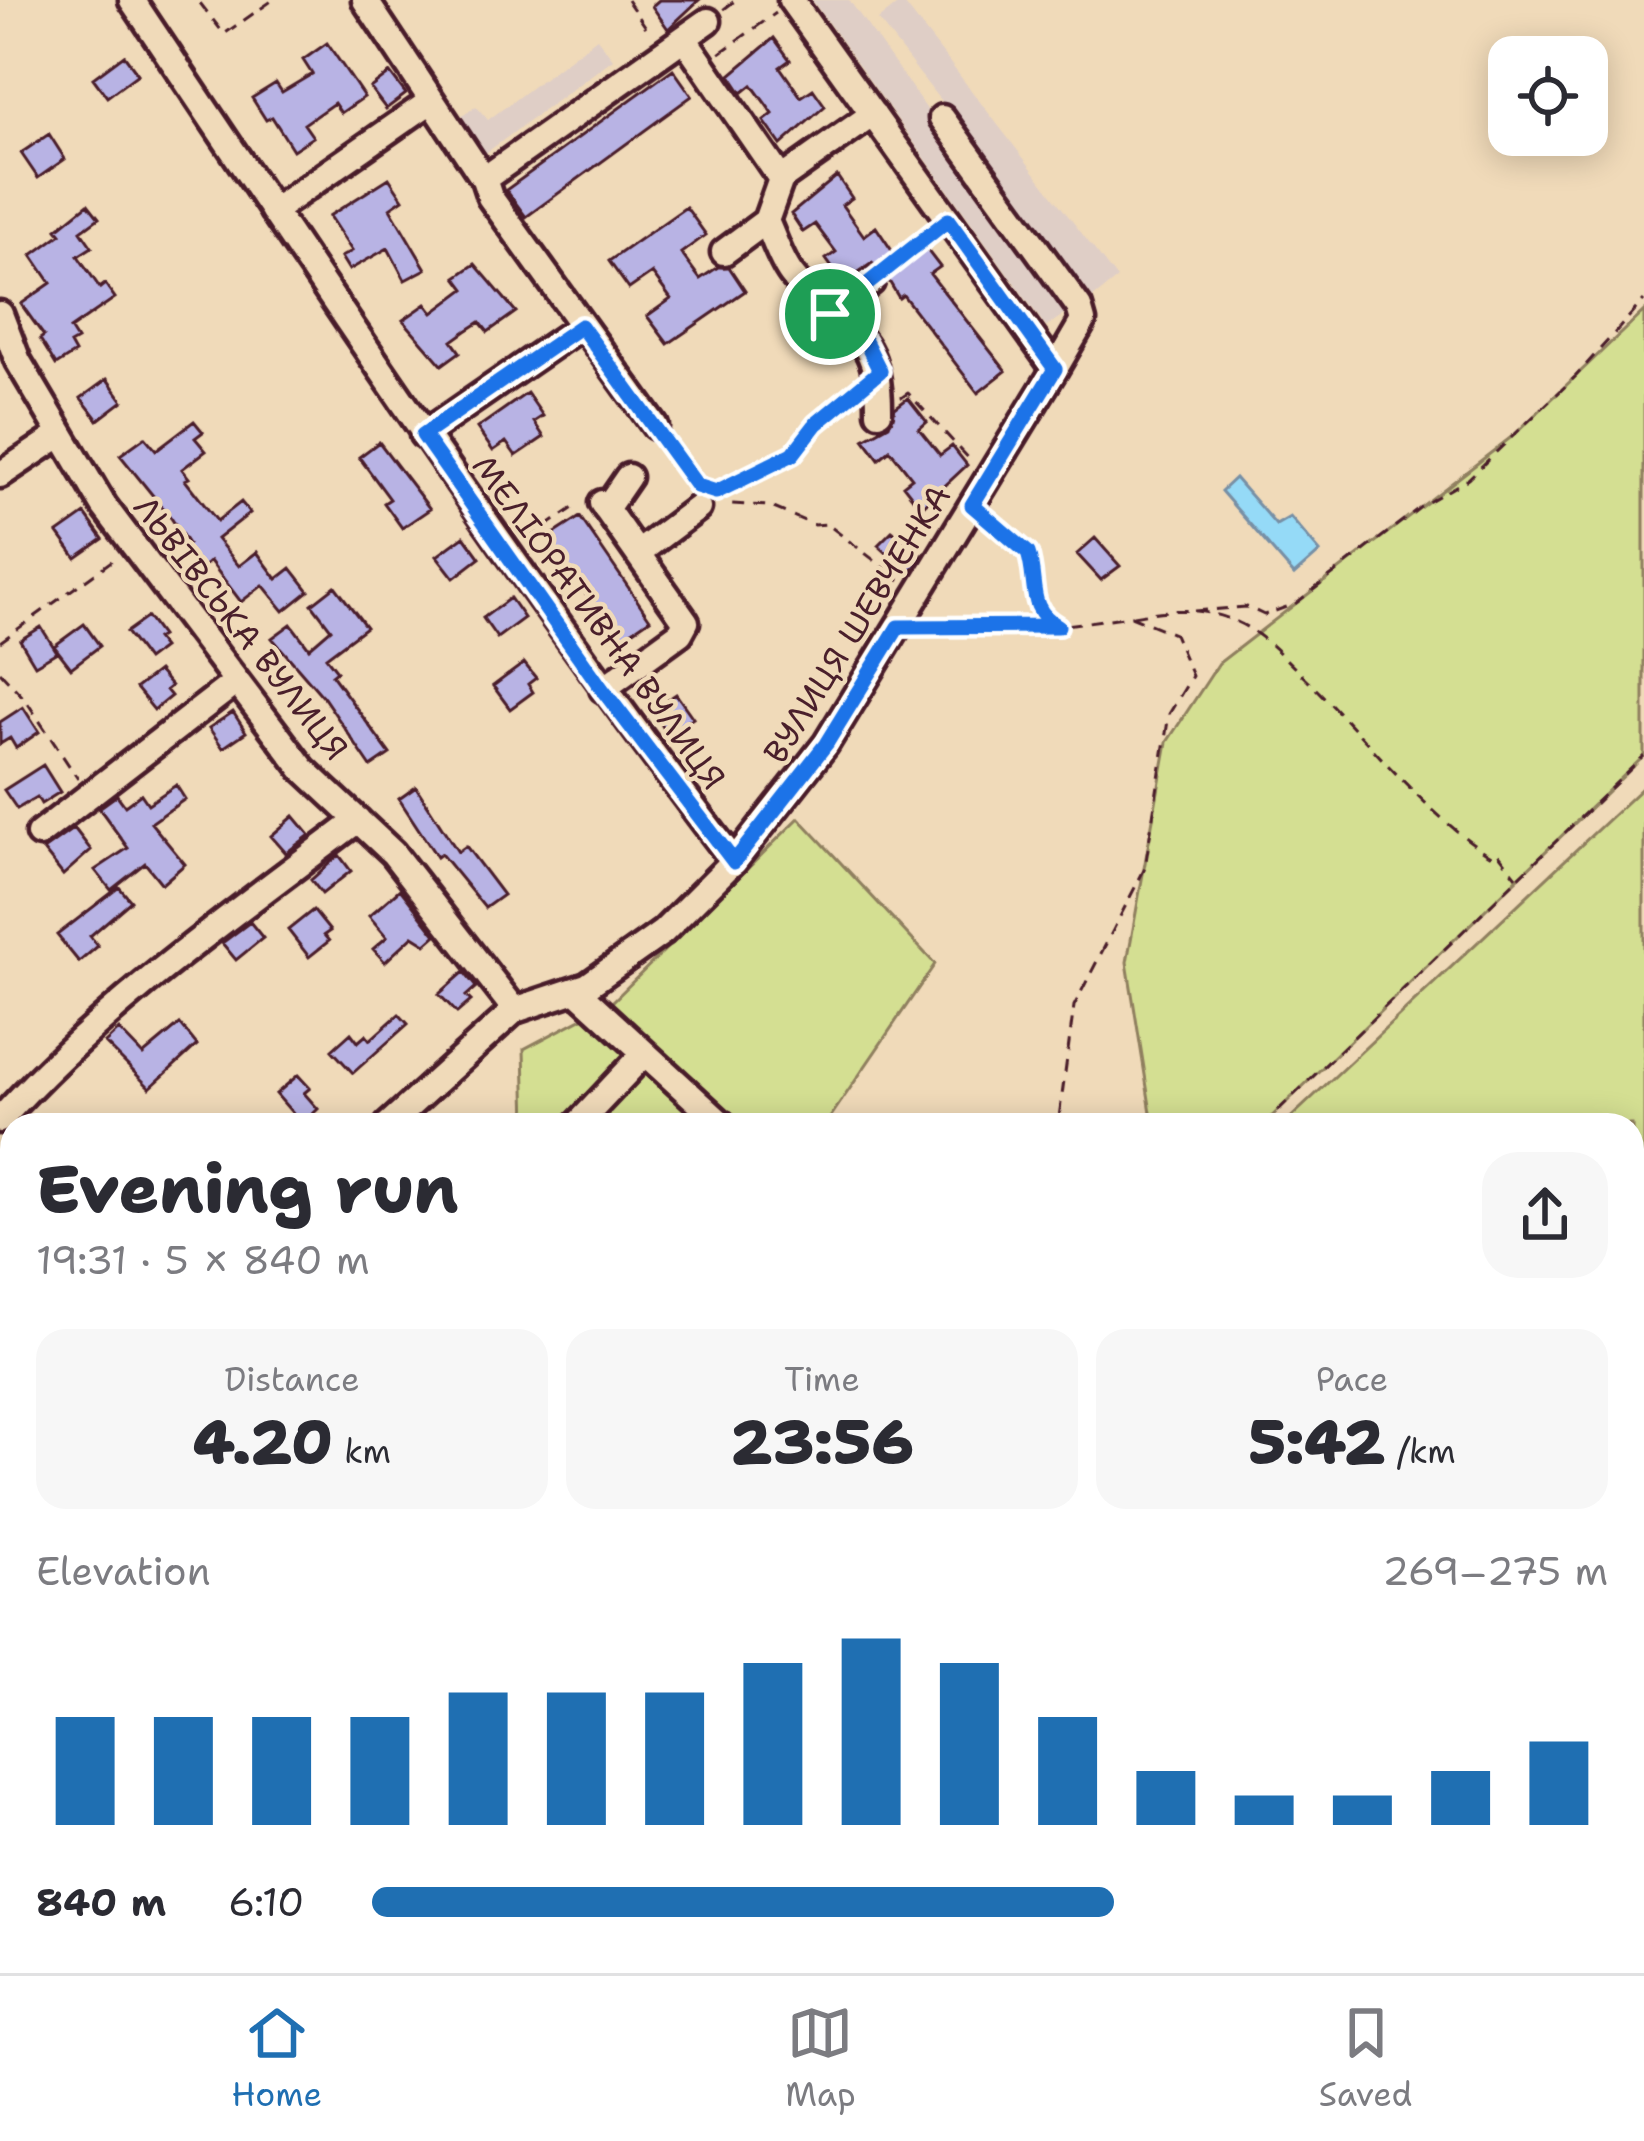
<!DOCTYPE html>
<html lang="en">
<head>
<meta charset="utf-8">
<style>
  body { margin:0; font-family:"Shantell Sans",sans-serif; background:#f7f7f7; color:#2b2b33; height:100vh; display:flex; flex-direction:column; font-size:45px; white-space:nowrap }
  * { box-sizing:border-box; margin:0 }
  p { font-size:39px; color:#7c7c81 }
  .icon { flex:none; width:66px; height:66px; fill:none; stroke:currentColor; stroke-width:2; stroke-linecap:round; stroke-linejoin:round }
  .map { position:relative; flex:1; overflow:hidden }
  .side { position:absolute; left:0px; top:1113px; width:1644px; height:861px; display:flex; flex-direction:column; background:#fff; border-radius:36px 36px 0 0; box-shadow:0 6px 30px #0003 }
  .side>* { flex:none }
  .tools { position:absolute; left:1488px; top:36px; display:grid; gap:24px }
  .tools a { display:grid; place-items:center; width:120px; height:120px; border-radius:24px; background:#fff; box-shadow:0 6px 30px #0003; font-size:60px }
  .pin { position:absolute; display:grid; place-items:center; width:102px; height:102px; color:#fff; margin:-51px; border:6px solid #fff; border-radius:50%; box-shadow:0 3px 12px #0007 }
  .round { display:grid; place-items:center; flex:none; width:126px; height:126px; border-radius:36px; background:#f7f7f7 }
  .overview { display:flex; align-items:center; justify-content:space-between; height:204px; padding:0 36px }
  h1 { font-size:66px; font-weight:800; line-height:90px }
  .metrics { display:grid; grid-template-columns:repeat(3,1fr); gap:18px; height:204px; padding:12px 36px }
  .metrics div { display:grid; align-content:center; border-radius:30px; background:#f7f7f7; text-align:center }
  .metrics b { font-size:60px; font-weight:800 }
  .metrics small { font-size:33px; font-weight:400 }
  .metrics p { font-size:33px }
  .chart { height:336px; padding:24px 36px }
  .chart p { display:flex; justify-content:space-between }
  .chart svg { width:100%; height:216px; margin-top:12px; stroke:#1f6fb2; stroke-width:6 }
  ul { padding:0 36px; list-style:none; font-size:39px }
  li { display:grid; grid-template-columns:192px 144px 1fr; align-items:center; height:90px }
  li i { height:30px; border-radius:15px; background:#1f6fb2 }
  .menu { display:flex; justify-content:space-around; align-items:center; height:168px; border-top:3px solid #e1e1e2; background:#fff; font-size:33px; color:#7c7c81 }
  .menu a { display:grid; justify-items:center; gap:6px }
  .menu .on { color:#1f6fb2 }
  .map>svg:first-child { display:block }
</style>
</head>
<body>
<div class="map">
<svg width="1644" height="1973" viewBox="0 0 1644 1973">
  <rect width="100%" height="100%" fill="#f0dab9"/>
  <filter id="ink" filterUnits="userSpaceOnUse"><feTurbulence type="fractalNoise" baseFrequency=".00833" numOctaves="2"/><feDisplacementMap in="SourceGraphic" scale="24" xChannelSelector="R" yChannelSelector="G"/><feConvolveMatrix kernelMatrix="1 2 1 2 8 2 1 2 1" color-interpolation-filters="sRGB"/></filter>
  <g filter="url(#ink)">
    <path fill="#dfcec6" d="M812 0H849L1070 310 1046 327Z
      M902 1 1117 279 1093 298 878 20Z
      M597 38 613 59 483 155 457 120 476 106 488 120Z"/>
    <path fill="#d4df92" stroke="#8f7f5e" stroke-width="3" d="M1644 311V756L1263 1125H1153L1127 962 1167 742 1219 663 1514 435Z
      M1644 786V1927L1632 1925V1125H1283Z
      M799 818 935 964 825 1125H526L524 1049 611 1003Z"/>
    <path fill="#95daf7" stroke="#778fa5" stroke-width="3" d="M1235 478 1276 525 1290 517 1320 552 1294 575 1221 491Z"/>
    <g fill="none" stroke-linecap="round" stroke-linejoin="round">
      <path stroke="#778fa5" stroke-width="6" d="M0 1205 12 1224
        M53 1973 60 1962"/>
    </g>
    <path fill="#b8b3e4" stroke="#4a1f2b" stroke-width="3" d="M659 0H699L668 29 652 6Z
      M774 38 790 60 780 67 801 97 813 89 825 106 781 145 764 121 773 114 752 85 742 93 730 75Z
      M327 43 364 97 341 113 334 103 304 124 313 137 293 150 272 117 266 120 252 98 276 83 282 92 312 74 303 60Z
      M124 55 138 74 107 97 93 78Z
      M673 69 692 96 526 217 506 190Z
      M390 73 406 94 386 109 370 88Z
      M49 134 65 159 38 178 21 153Z
      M837 176 852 198 842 205 864 236 876 227 901 264 924 246 940 267 930 274 1006 371 978 393 903 295 899 298 883 271 872 263 843 283 826 259 836 252 815 224 803 232 791 214Z
      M389 178 403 199 390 208 426 269 405 280 388 248 349 270 341 257 352 251 329 216Z
      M88 204 99 218 81 231 92 247 78 256 100 288 105 284 115 298 70 329 77 340 70 344 75 353 56 365 40 339 44 336 21 304 51 283 32 255 61 234 57 229Z
      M686 207 706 235 681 253 700 279 718 267H729L745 291 668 344 647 316 671 299 652 273 629 289 609 261Z
      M475 264 516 312 488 332 480 322 466 331 452 341 460 352 442 365 403 320 426 304 433 313 465 289 456 277Z
      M107 379 123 401 98 420 81 398Z
      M527 393 543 416 534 422 544 437 516 456 506 442 493 451 477 428Z
      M908 398 927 422 919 429 940 455 952 446 967 465 921 508 903 485 912 478 890 450 879 459 864 439 889 425 895 408Z
      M194 421 203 432 195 438 206 451 182 469 189 478 185 480 217 521 241 502 250 513 217 539 239 566 257 552 277 579 291 568 309 591 284 611 263 585 241 602 210 561 200 570 183 548 188 544 171 518 120 455 145 437 156 450Z
      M379 442 430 509 402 528 384 503 390 499 359 457Z
      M85 514 103 539 76 558 58 533Z
      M580 517 650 619 618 641 548 538Z
      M892 531 922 556 910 574 878 545Z
      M464 536 480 558 454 578 437 556Z
      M1095 538 1120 566 1101 580 1077 554Z
      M335 586 366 627 326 657 337 671 332 675 390 754 371 767 324 698 272 638 291 624 309 648 331 629 312 604Z
      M510 598 524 618 497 638 483 618Z
      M147 617 161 636 156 639 163 648 147 660 126 632Z
      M84 624 100 646 71 668 54 646Z
      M41 627 57 652 35 665 20 640Z
      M524 663 536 678 528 684 533 692 510 709 493 686Z
      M158 671 171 686 166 690 171 696 154 710 136 688Z
      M676 694 693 718 668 735 652 710Z
      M23 707 39 732 16 748 10 738 0 744V722Z
      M233 712 246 732 223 748 209 728Z
      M43 765 60 792 41 804 37 797 17 809 4 790Z
      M176 785 185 799 151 823 185 864 162 884 145 863 111 890 95 870 128 848 99 808 117 795 125 806 141 794 148 804Z
      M416 787 458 852 466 846 503 895 485 908 441 854 437 857 399 799Z
      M294 816 310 835 286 853 271 836Z
      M74 828 91 850 63 875 43 850Z
      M339 855 351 871 322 894 311 880Z
      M119 887 131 901 90 936 98 946 79 962 57 935Z
      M400 889 436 935 426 944 413 936 385 962 373 949 387 937 369 916Z
      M313 910 330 931 324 935 329 941 309 957 288 930Z
      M250 922 263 938 236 960 222 943Z
      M464 972 476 987 466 996 471 1001 457 1013 439 994Z
      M399 1014 408 1024 353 1073 332 1050 351 1033 358 1042 366 1035 370 1040Z
      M180 1024 197 1045 150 1088 105 1043 119 1030 143 1055Z
      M298 1075 310 1088 304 1093 318 1109 302 1124 276 1094Z"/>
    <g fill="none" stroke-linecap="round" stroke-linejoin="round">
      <g stroke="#4a1f2b" stroke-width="33">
        <path id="minor" d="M132 0C327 292 521 583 734 861
          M365 0 484 179 490 197 655 426
          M684 38 781 179 873 114
          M942 118 1079 307 1083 321 1055 369
          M484 179 708 21
          M781 179 766 221C774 238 780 259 791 274 837 336 880 319 879 412
          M273 211 431 101
          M724 252 766 221
          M0 314 18 361 104 506 303 769 393 853 515 1010
          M830 314 871 282
          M423 435 581 326
          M0 475 60 435
          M602 503 686 622 680 633 603 689
          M606 509 628 477
          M638 553 698 508
          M39 834 236 682
          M576 990 723 1125
          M0 1120C104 1004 234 914 358 820
          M388 1125 515 1010 587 986 663 932 734 861 826 744 1055 369 791 0
          M577 1125 644 1054
          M0 1357 12 1367
          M156 1962V1965
          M454 1962 462 1973
          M1255 1962 1272 1973
          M1409 1962 1431 1968 1456 1962
          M1310 1973 1326 1962"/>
      </g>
      <path stroke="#4a1f2b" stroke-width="3" stroke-dasharray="12 9" stroke-linecap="butt" d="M627 0 650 33
        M200 3 224 34 273 0
        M724 9 736 0
        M720 53 776 13
        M886 270 930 234
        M901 398 908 393 973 463
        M666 442 700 487
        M718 491 793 454 816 425 855 395
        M715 492 732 504 769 506 814 525 827 524 900 580
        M987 517 1028 553 1036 606 1054 624
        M528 539 579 504
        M1194 611 1247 607 1264 615 1295 604 1423 505 1468 479 1576 376 1644 300
        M1133 616C1165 610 1193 607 1224 617 1259 628 1280 654 1305 678 1364 735 1425 815 1493 857L1498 853 1517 877
        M921 627 1059 626 1131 616 1174 634 1192 676 1169 714 1145 868 1074 1006 1058 1125
        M0 642 117 557
        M0 672 25 699 78 779
        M1263 1125 1644 756
        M794 1962 811 1973
        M1025 1962 1064 1973
        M485 1973 492 1962
        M562 1973 575 1962
        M871 1973 878 1962"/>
      <use href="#minor" stroke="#f0dab9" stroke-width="24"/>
    </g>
  </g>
  <g fill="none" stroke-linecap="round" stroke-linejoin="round" filter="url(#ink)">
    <g stroke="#fff" stroke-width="24">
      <path id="route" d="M948 220 1055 369 972 505 1028 553C1038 582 1026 609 1058 626L898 627 826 744 734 862 602 689 423 435 581 326 697 486 716 492 793 454 816 424 880 371 865 341 830 314Z"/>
    </g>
    <use href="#route" stroke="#1a73e8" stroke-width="15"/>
  </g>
  <g text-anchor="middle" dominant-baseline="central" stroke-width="9" stroke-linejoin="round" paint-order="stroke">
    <g font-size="33" fill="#4a1f2b" stroke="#f0dab9">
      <text transform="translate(599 622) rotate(54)">МЕЛІОРАТИВНА ВУЛИЦЯ</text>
      <text transform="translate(857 624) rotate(-58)">ВУЛИЦЯ ШЕВЧЕНКА</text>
      <text transform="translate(241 628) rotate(52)">ЛЬВІВСЬКА ВУЛИЦЯ</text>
    </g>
  </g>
</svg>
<div class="tools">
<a><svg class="icon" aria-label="locate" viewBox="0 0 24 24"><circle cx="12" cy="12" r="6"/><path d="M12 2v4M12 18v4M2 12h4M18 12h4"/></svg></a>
</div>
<div class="pin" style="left:830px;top:314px;background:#1e9e55"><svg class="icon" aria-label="arrive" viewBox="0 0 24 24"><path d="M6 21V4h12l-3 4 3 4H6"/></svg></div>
<section class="side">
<div class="overview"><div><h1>Evening run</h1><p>19:31 · 5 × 840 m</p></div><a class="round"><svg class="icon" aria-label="share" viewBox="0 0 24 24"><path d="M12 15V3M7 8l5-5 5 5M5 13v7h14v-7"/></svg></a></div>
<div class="metrics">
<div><p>Distance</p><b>4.20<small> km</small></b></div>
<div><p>Time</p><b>23:56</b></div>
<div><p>Pace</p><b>5:42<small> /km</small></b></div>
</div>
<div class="chart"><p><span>Elevation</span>269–275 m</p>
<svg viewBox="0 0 160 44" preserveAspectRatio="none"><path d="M5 44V22M15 44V22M25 44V22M35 44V22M45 44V17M55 44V17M65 44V17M75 44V11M85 44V6M95 44V11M105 44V22M115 44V33M125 44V38M135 44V38M145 44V33M155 44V27"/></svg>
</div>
<ul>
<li><b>840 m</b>6:10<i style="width:60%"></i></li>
</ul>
</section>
</div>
<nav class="menu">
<a class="on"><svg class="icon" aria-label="home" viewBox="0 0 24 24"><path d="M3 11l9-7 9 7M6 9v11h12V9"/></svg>Home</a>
<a><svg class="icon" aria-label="map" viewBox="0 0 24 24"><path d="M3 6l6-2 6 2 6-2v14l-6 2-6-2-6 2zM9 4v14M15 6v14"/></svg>Map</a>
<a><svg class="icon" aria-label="saved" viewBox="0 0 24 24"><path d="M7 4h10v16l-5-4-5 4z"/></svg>Saved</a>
</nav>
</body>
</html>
